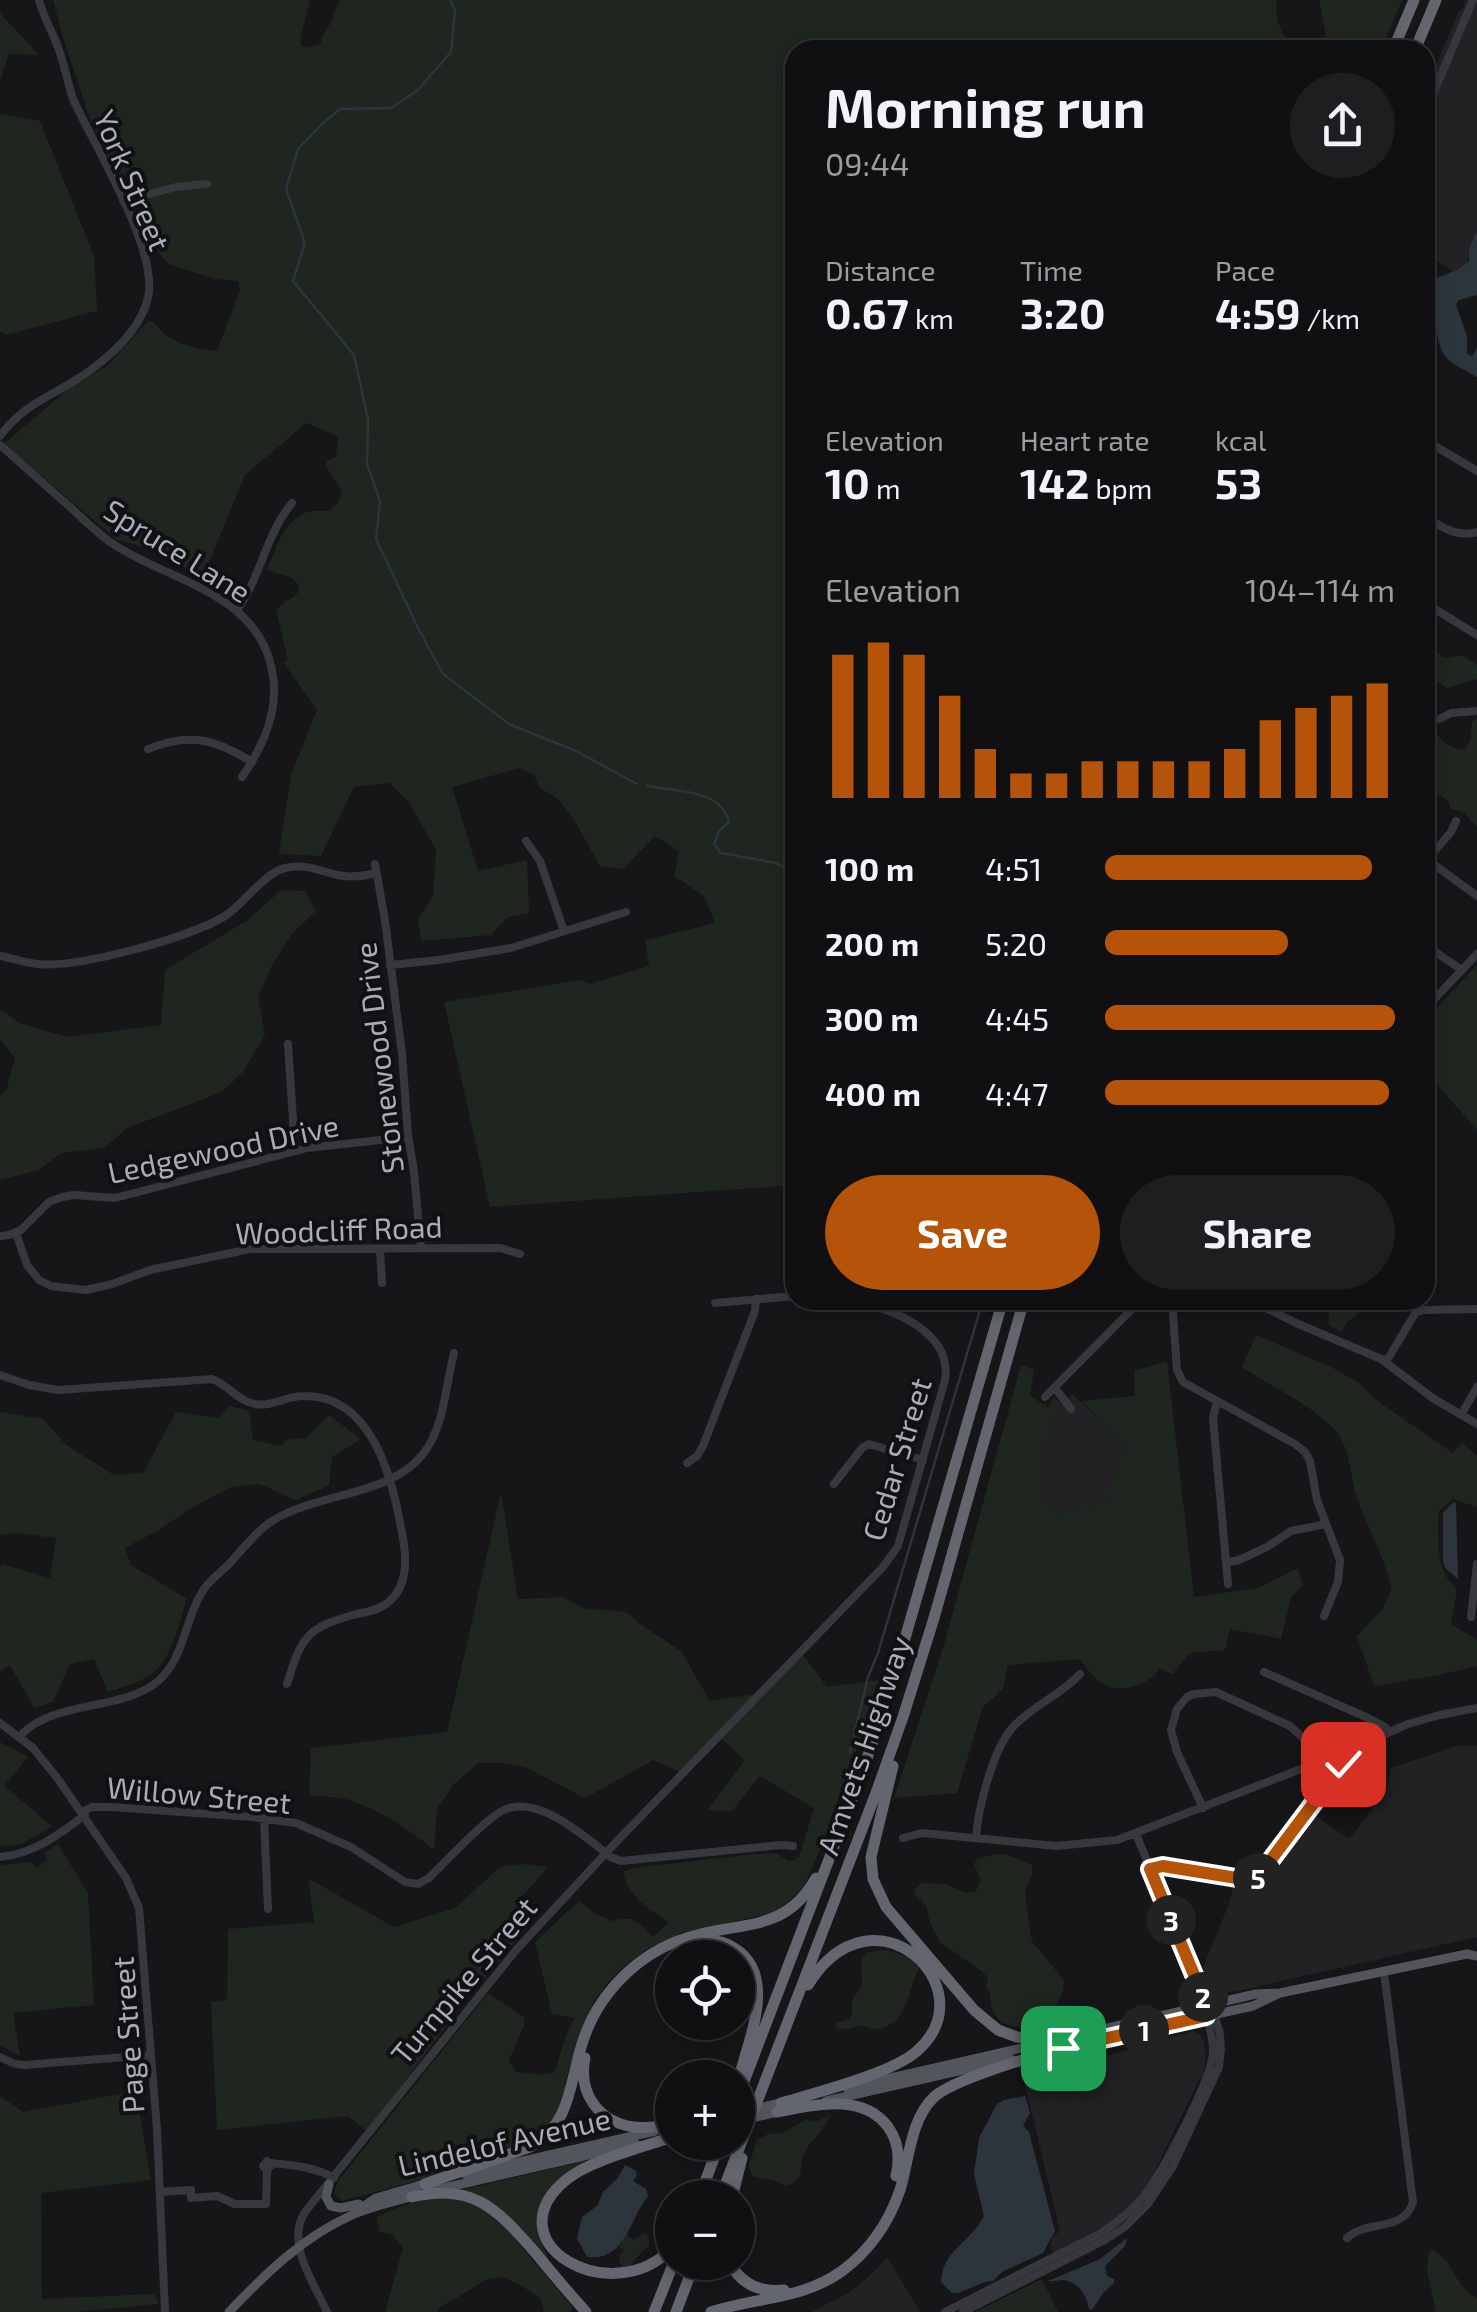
<!DOCTYPE html>
<html lang="en">
<head>
<meta charset="utf-8">
<style>
  body { margin:0; font-family:"Exo 2",sans-serif; background:#1e1e20; color:#f1f3f6; height:100vh; display:flex; flex-direction:column; font-size:38px; white-space:nowrap }
  * { box-sizing:border-box; margin:0 }
  p { font-size:32px; color:#9c9d9f }
  .icon { flex:none; width:55px; height:55px; fill:none; stroke:currentColor; stroke-width:2; stroke-linecap:round; stroke-linejoin:round }
  .map { position:relative; flex:1; overflow:hidden }
  .side { position:absolute; left:785px; top:40px; width:650px; height:1270px; display:flex; flex-direction:column; background:#101012; border-radius:30px; box-shadow:0 5px 15px #0003,0 0 0 2px #303032 }
  .side>* { flex:none }
  .buttons { position:absolute; left:655px; top:1940px; display:grid; gap:20px }
  .buttons a { display:grid; place-items:center; width:100px; height:100px; border-radius:50%; background:#101012; box-shadow:0 5px 15px #0003,0 0 0 2px #303032; font-size:50px }
  .pin { position:absolute; display:grid; place-items:center; width:85px; height:85px; color:#fff; margin:-42px; border-radius:20px; box-shadow:0 5px 15px #0006 }
  .km { position:absolute; width:50px; height:50px; margin:-25px; border-radius:50%; background:#222; color:#fff; font-size:28px; line-height:50px; text-align:center }
  .round { display:grid; place-items:center; flex:none; width:105px; height:105px; border-radius:52px; background:#1e1e20 }
  .headline { display:flex; align-items:center; justify-content:space-between; height:170px; padding:0 40px }
  h1 { font-size:55px; font-weight:700; line-height:75px }
  .metrics { display:grid; grid-template-columns:repeat(3,1fr); gap:15px; height:170px; padding:10px 40px }
  .metrics div { display:grid; align-content:center }
  .metrics b { font-size:42px; font-weight:700 }
  .metrics small { font-size:28px; font-weight:400 }
  .metrics p { font-size:28px }
  .chart { height:280px; padding:20px 40px }
  .chart p { display:flex; justify-content:space-between }
  .chart svg { width:100%; height:180px; margin-top:10px; stroke:#b45309; stroke-width:6 }
  .action { display:flex; gap:20px; margin-top:auto; padding:20px 40px }
  .action a { flex:1; height:115px; border-radius:60px; background:#b45309; color:#fff; font-size:40px; font-weight:700; line-height:115px; text-align:center }
  .action a+a { background:#1e1e20; color:#f1f3f6 }
  ul { padding:0 40px; list-style:none; font-size:32px }
  li { display:grid; grid-template-columns:160px 120px 1fr; align-items:center; height:75px }
  li i { height:25px; border-radius:12px; background:#b45309 }
  .map>svg:first-child { display:block }
</style>
</head>
<body>
<div class="map">
<svg width="1477" height="2312" viewBox="0 0 1477 2312">
  <rect width="100%" height="100%" fill="#161618"/>
  <path fill="#222225" d="M1466 0H1477V237L1461 277 1425 253V90L1459 11H1461Z
    M1072 1394 1131 1447 1113 1479 1107 1501 1060 1514 1040 1501 1047 1440 1060 1404Z
    M1456 1746H1477V1937L1237 1991 1217 1993 1208 1988 1201 1972 1228 1906 1234 1885 1249 1887 1260 1882 1313 1814 1349 1839 1386 1792 1391 1768Z
    M1193 2031 1200 2034 1204 2041 1206 2060 1204 2070 1150 2181 1133 2203 1112 2222 1053 2254 1050 2245 1054 2236 1060 2231 1024 2080Z
    M887 2257 920 2312H812L848 2293 873 2273Z"/>
  <path fill="#1e261f" d="M53 0H310L300 40 301 45 306 48 321 44V39L331 22 339 0H1277C1274 20 1282 35 1295 50H795V1185L490 1207 444 1002 580 980 589 984 649 966 645 940 715 923 704 896 674 876 679 851 655 836 623 869 600 866 573 818 559 800 539 787 534 775 520 768 452 787 478 871 527 860 529 913 507 917 491 935 421 941 418 919 433 896 436 850 409 802 389 783 354 787 321 856 279 854 291 775 317 710 283 662 288 660 276 611 281 605 297 594 299 585 292 578 267 570C275 551 281 528 299 516 317 503 333 524 342 492L326 466 327 461 336 457 338 436 306 423 245 475 203 577 149 549 116 539 4 444 67 390 108 365 148 321H153C168 344 192 348 217 351L240 290 238 281 215 279 168 264 146 235 91 122 63 38Z
    M1319 0H1402L1381 50H1329Z
    M0 13 39 55 9 54 0 81Z
    M0 114 40 121 94 256 97 311 6 335 0 331Z
    M1425 645 1444 658 1462 655 1477 665V679L1447 688 1432 677 1425 676Z
    M1477 718V827L1463 812 1450 809C1449 798 1443 796 1433 793L1436 786 1429 782 1430 771 1425 764V722L1446 744 1459 750C1474 746 1470 734 1472 722Z
    M281 890 305 891 316 911 291 935 272 965 258 997 265 1035 243 1072 222 1092 127 1128 104 1148 61 1153 39 1170 0 1180V1096L6 1091 15 1058 0 1039V1011L2 1010 21 1024 68 1037 161 1025 165 970 248 920Z
    M1477 965V1130L1425 1071V1020Z
    M1314 1300H1375L1346 1323 1341 1332 1329 1325V1311Z
    M1256 1335 1333 1368 1358 1382 1379 1402 1453 1453 1462 1443 1477 1456V1507L1453 1499 1438 1512C1440 1541 1433 1568 1457 1589L1451 1624 1477 1640V1666L1439 1675 1374 1686 1357 1636 1382 1610 1392 1589C1384 1558 1370 1531 1358 1501 1349 1477 1352 1447 1333 1428 1310 1404 1270 1386 1242 1367Z
    M1167 1362 1194 1597 1258 1588 1298 1568 1303 1586 1291 1597 1281 1639 1230 1629 1225 1650 1190 1653 1172 1674 1160 1669C1148 1685 1120 1695 1102 1683 1093 1678 1086 1666 1079 1659L1008 1665 1003 1689 983 1707 957 1793 894 1798 944 1645 1021 1365 1034 1370 1030 1395 1048 1408 1054 1396 1060 1404 1047 1440 1040 1500 1060 1514 1107 1501 1113 1479 1130 1447 1081 1401 1135 1396 1134 1370Z
    M230 1406 249 1411 253 1440 282 1446 286 1439 306 1438 329 1415 361 1439 332 1457 329 1485 296 1500 259 1484 231 1487 190 1509 157 1531 125 1548 131 1565 187 1599C179 1623 173 1656 153 1673 141 1682 122 1687 108 1692L94 1659 70 1664 53 1702 34 1708 10 1665 0 1672V1568L2 1564 50 1578 56 1538 15 1533 0 1535V1412L43 1419 66 1445 114 1475 143 1473 176 1412 218 1418Z
    M501 1492 518 1599 564 1597 583 1608 626 1612 640 1624 681 1651 710 1701 762 1693 801 1652 827 1687 879 1680 878 1691 820 1850 804 1886 778 1912 681 1933 646 1950 623 1967 609 1981 593 2003 569 2068 561 2107 550 2127 524 2145 442 2174 342 2201 334 2194 338 2181 488 1993 524 2017 525 2023 509 2060 515 2071 540 2075 554 2073 568 2030 575 2018 552 2014 535 1942 579 1901 596 1914 612 1921C634 1915 638 1921 653 1937L669 1922C648 1908 629 1898 623 1872L633 1868 746 1855 776 1853 788 1861 795 1860 799 1857 814 1808 760 1776 732 1811 707 1810 745 1760 719 1737 683 1773 653 1760 585 1798 527 1768 501 1763H478L453 1785 437 1809 434 1850C410 1830 379 1809 349 1800 337 1796 322 1797 309 1795L311 1748 447 1732Z
    M0 1742 28 1757 4 1786 52 1826 22 1844 0 1846Z
    M58 1844 88 1893 94 2005 13 2013 20 2056 0 2045V1865L30 1862 37 1868 47 1860 44 1853Z
    M996 1854H1005L1032 1865V1874L1025 1893 1031 1937 1033 1943 1064 1980 1063 1992 1047 2021C1032 2030 1003 2031 993 2012 991 2008 991 2000 990 1995 986 1982 985 1994 988 1979L984 1973 940 1942 930 1923 926 1905 915 1894V1889L922 1883 946 1884 965 1893 976 1891 981 1880 974 1864 977 1859Z
    M521 1864 548 1867 518 1901 536 1917 467 1999 367 2131 348 2116 217 2130 211 2002 227 2000 228 1929 314 1922 308 1878 394 1927 455 1908 500 1867Z
    M882 1950C897 1952 910 1956 919 1968 909 1988 906 2029 875 2029 870 2029 865 2025 859 2026 850 2028 846 2030 836 2028L837 2023 849 2019 852 2015V2001L862 1984 861 1960 868 1952Z
    M136 2091 151 2180 41 2193 42 2299 154 2294 159 2304 76 2312H0V2096L23 2112Z
    M830 2115C824 2131 810 2140 803 2156 800 2164 803 2172 797 2179 792 2185 791 2184 784 2186L777 2181 752 2176 749 2165 757 2139 769 2134 783 2133 805 2120 818 2121Z
    M609 2155 557 2183 539 2229 542 2244 549 2261C523 2233 500 2198 461 2190Z
    M434 2197 462 2199 486 2211 510 2233 573 2308 570 2312H544L541 2299C486 2259 490 2283 440 2307L438 2312H385L403 2248 391 2234 380 2232 376 2217 402 2206Z
    M645 2233 649 2237V2246C640 2251 635 2262 627 2269L623 2268 619 2262 620 2255 624 2250 619 2247 626 2234 634 2240Z
    M1433 2250C1453 2260 1456 2288 1477 2299V2312H1436L1427 2271 1429 2252Z
    M1042 2279 1058 2312H975Z"/>
  <path fill="#2c353c" d="M1477 231V295L1459 300 1456 305 1467 336V354L1472 356 1477 348V377C1466 370 1453 366 1444 355 1440 350 1430 309 1430 301 1431 293 1434 286 1436 278L1458 270 1469 261V249Z
    M1454 1502 1456 1504 1458 1579 1445 1568 1443 1560V1513Z
    M1025 2096 1030 2113 1023 2126 1029 2132 1055 2231 1043 2253 1002 2272 993 2281 985 2282 958 2293H952L941 2282C942 2250 972 2241 984 2216L974 2174 979 2138 997 2104 1004 2100Z
    M625 2165 635 2170 637 2175 633 2181 646 2189 648 2196C629 2219 626 2262 587 2257L577 2238 582 2217 598 2205 603 2192 617 2179Z
    M1127 2238 1125 2246 1105 2266 1107 2276 1114 2279V2283L1104 2292 1092 2310 1089 2309C1087 2296 1078 2281 1063 2280 1058 2280 1053 2282 1048 2281L1100 2259Z"/>
  <g fill="none" stroke-linecap="round" stroke-linejoin="round">
    <path stroke="#2c353c" stroke-width="2.5" d="M450 0 455 11 451 52 418 90 391 108 340 109 322 124 298 149 286 189 305 243 293 281 354 355 368 419 367 464 380 501 376 539 418 628 443 674 509 724 576 751 637 784
      M647 786C674 791 722 789 729 822L719 831 714 844 721 853 776 863 795 873
      M850 1752 868 1677 878 1653 983 1300"/>
    <path stroke="#37383d" stroke-width="8" d="M1425 113 1473 0
      M123 201 176 187 207 184
      M0 436C28 399 58 395 92 369 115 352 141 327 148 298 159 249 94 146 73 99 68 84 65 68 60 53 54 34 44 19 39 0
      M1425 440 1477 471
      M0 445C23 465 46 486 69 506 82 518 95 531 110 542 166 581 257 591 272 670 280 709 264 745 242 777
      M1425 517C1442 527 1457 538 1477 532
      M1425 603 1477 635
      M237 610C261 577 265 536 292 503
      M1439 719 1451 713 1477 711
      M148 749C189 732 215 739 252 762
      M526 841 540 861 564 931
      M1425 858 1477 896
      M1427 860 1451 832 1456 821
      M375 864 385 920 402 1054 408 1135 414 1172 421 1248
      M1425 945 1462 970
      M0 956C12 958 25 963 38 964 79 968 189 938 225 916 244 904 264 873 285 868 305 863 319 871 338 875 351 878 364 876 376 873
      M390 965 439 960 511 948 626 912
      M1425 1009 1477 954
      M288 1044 295 1151
      M16 1233 27 1265 39 1280 51 1286 86 1290 112 1284 150 1270 250 1249 500 1248 520 1254
      M0 1236 9 1235 21 1230 49 1202 62 1197 74 1195 115 1198 307 1148 408 1137
      M380 1249 382 1283
      M1172 1300 1177 1370 1183 1382 1295 1444 1305 1452 1310 1461 1317 1500 1340 1560 1338 1582 1324 1616
      M1250 1300 1296 1323 1381 1359 1434 1399 1477 1424
      M715 1303 795 1296
      M1386 1362 1416 1312 1424 1310 1477 1309
      M0 1375 29 1385 58 1390 212 1379C227 1384 236 1399 251 1403 269 1409 285 1396 303 1396 373 1394 393 1481 402 1533 407 1557 409 1588 386 1604 378 1610 367 1612 357 1614 308 1627 302 1635 287 1684
      M1055 1388 1071 1409
      M1045 1397 1141 1300
      M1217 1402 1213 1418 1228 1584
      M1461 1415 1477 1387
      M687 1463 697 1456 703 1446 755 1311 756 1299
      M834 1484 862 1448 869 1444 923 1460
      M1228 1562 1239 1560 1267 1547 1291 1531 1326 1524
      M1471 1617 1477 1564
      M1264 1672 1368 1718 1385 1727 1389 1732
      M0 1723 33 1748 58 1779 126 1878 139 1908 157 2129 165 2312
      M20 1736C52 1701 115 1711 153 1685 185 1662 183 1623 202 1592 208 1581 219 1574 228 1565 240 1552 251 1538 265 1526 308 1492 388 1499 423 1454 445 1425 445 1388 454 1353
      M1203 1808 1177 1752 1171 1730 1177 1709 1187 1697 1194 1694 1216 1692 1290 1726 1303 1738 1314 1764
      M82 1812 92 1807H111L252 1817 296 1823 351 1847 405 1882 418 1884 429 1878C444 1863 490 1814 506 1809 541 1796 586 1838 611 1857L621 1861 781 1845 793 1846
      M264 1818 268 1909
      M903 1838 922 1833 1057 1846 1117 1840 1345 1752 1408 1724 1440 1715 1477 1708
      M976 1838C978 1808 993 1749 1013 1727 1032 1706 1061 1695 1080 1674
      M0 1857C34 1854 58 1835 85 1815
      M1151 1869 1163 1866 1249 1881 1256 1880 1342 1766 1346 1757 1345 1752
      M0 2057 15 2064 24 2065 151 2055
      M271 2163C292 2165 315 2167 334 2178
      M160 2192 191 2190V2198L217 2196 235 2204H266L267 2170 272 2165 267 2161 263 2166 267 2170
      M1347 2238C1367 2219 1404 2233 1413 2202L1384 1972
      M327 2312C314 2283 285 2243 305 2212L517 1949 619 1839 883 1567 898 1546 945 1380C953 1331 891 1309 853 1300
      M945 2312 1101 2233C1116 2223 1130 2213 1142 2198 1161 2176 1211 2080 1213 2053 1214 2039 1209 2027 1206 2015
      M963 2312 1105 2240 1126 2226 1148 2204 1173 2166 1219 2067 1221 2049 1220 2034 1214 2014 1206 2005 1136 1834"/>
    <path stroke="#53555c" stroke-width="9" d="M1086 2033 1256 1994 1280 1993 1467 1954 1477 1956
      M1060 2048 1253 2006 1280 1993
      M847 2088 1052 2041
      M826 2101 1011 2059
      M738 2113 784 2102
      M738 2121 782 2111
      M465 2174 655 2131
      M329 2184 326 2197 331 2206 341 2208 359 2204
      M431 2191 636 2144
      M354 2213 376 2198 431 2182
      M229 2312C264 2275 303 2237 350 2216 371 2206 395 2202 417 2195"/>
    <path stroke="#63666e" stroke-width="11" d="M1393 50 1414 0
      M1415 50 1436 0
      M893 1766 871 1857 873 1879 886 1907 974 2010 998 2030 1017 2037 1033 2039 1091 2032
      M696 1942C710 1939 722 1940 734 1948 777 1974 750 2036 740 2074
      M585 2058C578 2092 597 2121 633 2127 646 2129 659 2126 672 2125
      M738 2097 862 1773 888 1697 1003 1300
      M781 2103C815 2093 893 2073 917 2051 989 1988 873 1879 808 1985
      M777 2112C798 2108 820 2103 842 2104 883 2107 905 2137 896 2176
      M672 2137C643 2147 589 2161 566 2180 491 2242 611 2312 672 2248
      M425 2184 530 2147C572 2124 569 2082 583 2041 592 2013 608 1990 629 1971 648 1954 672 1941 697 1935 747 1922 787 1930 816 1878
      M412 2197C473 2183 496 2208 534 2251 551 2272 568 2292 586 2312
      M699 2198 720 2142
      M720 2198 876 1793 903 1717 934 1618 1024 1300
      M732 2198 742 2158
      M729 2262C741 2284 759 2293 784 2290
      M654 2312 674 2262
      M676 2312 695 2262
      M711 2312C756 2297 802 2300 842 2271 869 2251 889 2222 900 2190 909 2161 910 2120 934 2097 956 2078 1032 2057 1063 2048"/>
  </g>
  <g fill="none" stroke-linecap="round" stroke-linejoin="round">
    <g stroke="#fff" stroke-width="20">
      <path id="route" d="M1063 2048 1206 2016V2005L1202 1994 1150 1869 1163 1866 1255 1881 1343 1764"/>
    </g>
    <use href="#route" stroke="#b45309" stroke-width="12"/>
  </g>
  <g text-anchor="middle" dominant-baseline="central" stroke-width="8" stroke-linejoin="round" paint-order="stroke">
    <g font-size="30" fill="#a8adb8" stroke="#111113">
      <text transform="translate(133 180) rotate(67)">York Street</text>
      <text transform="translate(178 550) rotate(32)">Spruce Lane</text>
      <text transform="translate(378 1058) rotate(-97)">Stonewood Drive</text>
      <text transform="translate(223 1148) rotate(-12)">Ledgewood Drive</text>
      <text transform="translate(339 1229) rotate(-2)">Woodcliff Road</text>
      <text transform="translate(896 1459) rotate(-73)">Cedar Street</text>
      <text transform="translate(863 1745) rotate(-71)">Amvets Highway</text>
      <text transform="translate(199 1794) rotate(5)">Willow Street</text>
      <text transform="translate(463 1980) rotate(-50)">Turnpike Street</text>
      <text transform="translate(127 2035) rotate(-94)">Page Street</text>
      <text transform="translate(504 2141) rotate(-13)">Lindelof Avenue</text>
    </g>
  </g>
</svg>
<div class="buttons">
<a><svg class="icon" aria-label="locate" viewBox="0 0 24 24"><circle cx="12" cy="12" r="6"/><path d="M12 2v4M12 18v4M2 12h4M18 12h4"/></svg></a>
<a>+</a>
<a>−</a>
</div>
<div class="pin" style="left:1063px;top:2048px;background:#1e9e55"><svg class="icon" aria-label="arrive" viewBox="0 0 24 24"><path d="M6 21V4h12l-3 4 3 4H6"/></svg></div>
<div class="pin" style="left:1343px;top:1764px;background:#d93025"><svg class="icon" aria-label="check" viewBox="0 0 24 24"><path d="M5 12l5 5 9-10"/></svg></div>
<b class="km" style="left:1144px;top:2030px">1</b>
<b class="km" style="left:1203px;top:1997px">2</b>
<b class="km" style="left:1171px;top:1920px">3</b>
<b class="km" style="left:1258px;top:1878px">5</b>
<section class="side">
<div class="headline"><div><h1>Morning run</h1><p>09:44</p></div><a class="round"><svg class="icon" aria-label="share" viewBox="0 0 24 24"><path d="M12 15V3M7 8l5-5 5 5M5 13v7h14v-7"/></svg></a></div>
<div class="metrics">
<div><p>Distance</p><b>0.67<small> km</small></b></div>
<div><p>Time</p><b>3:20</b></div>
<div><p>Pace</p><b>4:59<small> /km</small></b></div>
</div>
<div class="metrics">
<div><p>Elevation</p><b>10<small> m</small></b></div>
<div><p>Heart rate</p><b>142<small> bpm</small></b></div>
<div><p>kcal</p><b>53</b></div>
</div>
<div class="chart"><p><span>Elevation</span>104–114 m</p>
<svg viewBox="0 0 160 44" preserveAspectRatio="none"><path d="M5 44V9M15 44V6M25 44V9M35 44V19M45 44V32M55 44V38M65 44V38M75 44V35M85 44V35M95 44V35M105 44V35M115 44V32M125 44V25M135 44V22M145 44V19M155 44V16"/></svg>
</div>
<ul>
<li><b>100 m</b>4:51<i style="width:92%"></i></li>
<li><b>200 m</b>5:20<i style="width:63%"></i></li>
<li><b>300 m</b>4:45<i style="width:100%"></i></li>
<li><b>400 m</b>4:47<i style="width:98%"></i></li>
</ul>
<div class="action"><a>Save</a><a>Share</a></div>
</section>
</div>
</body>
</html>
